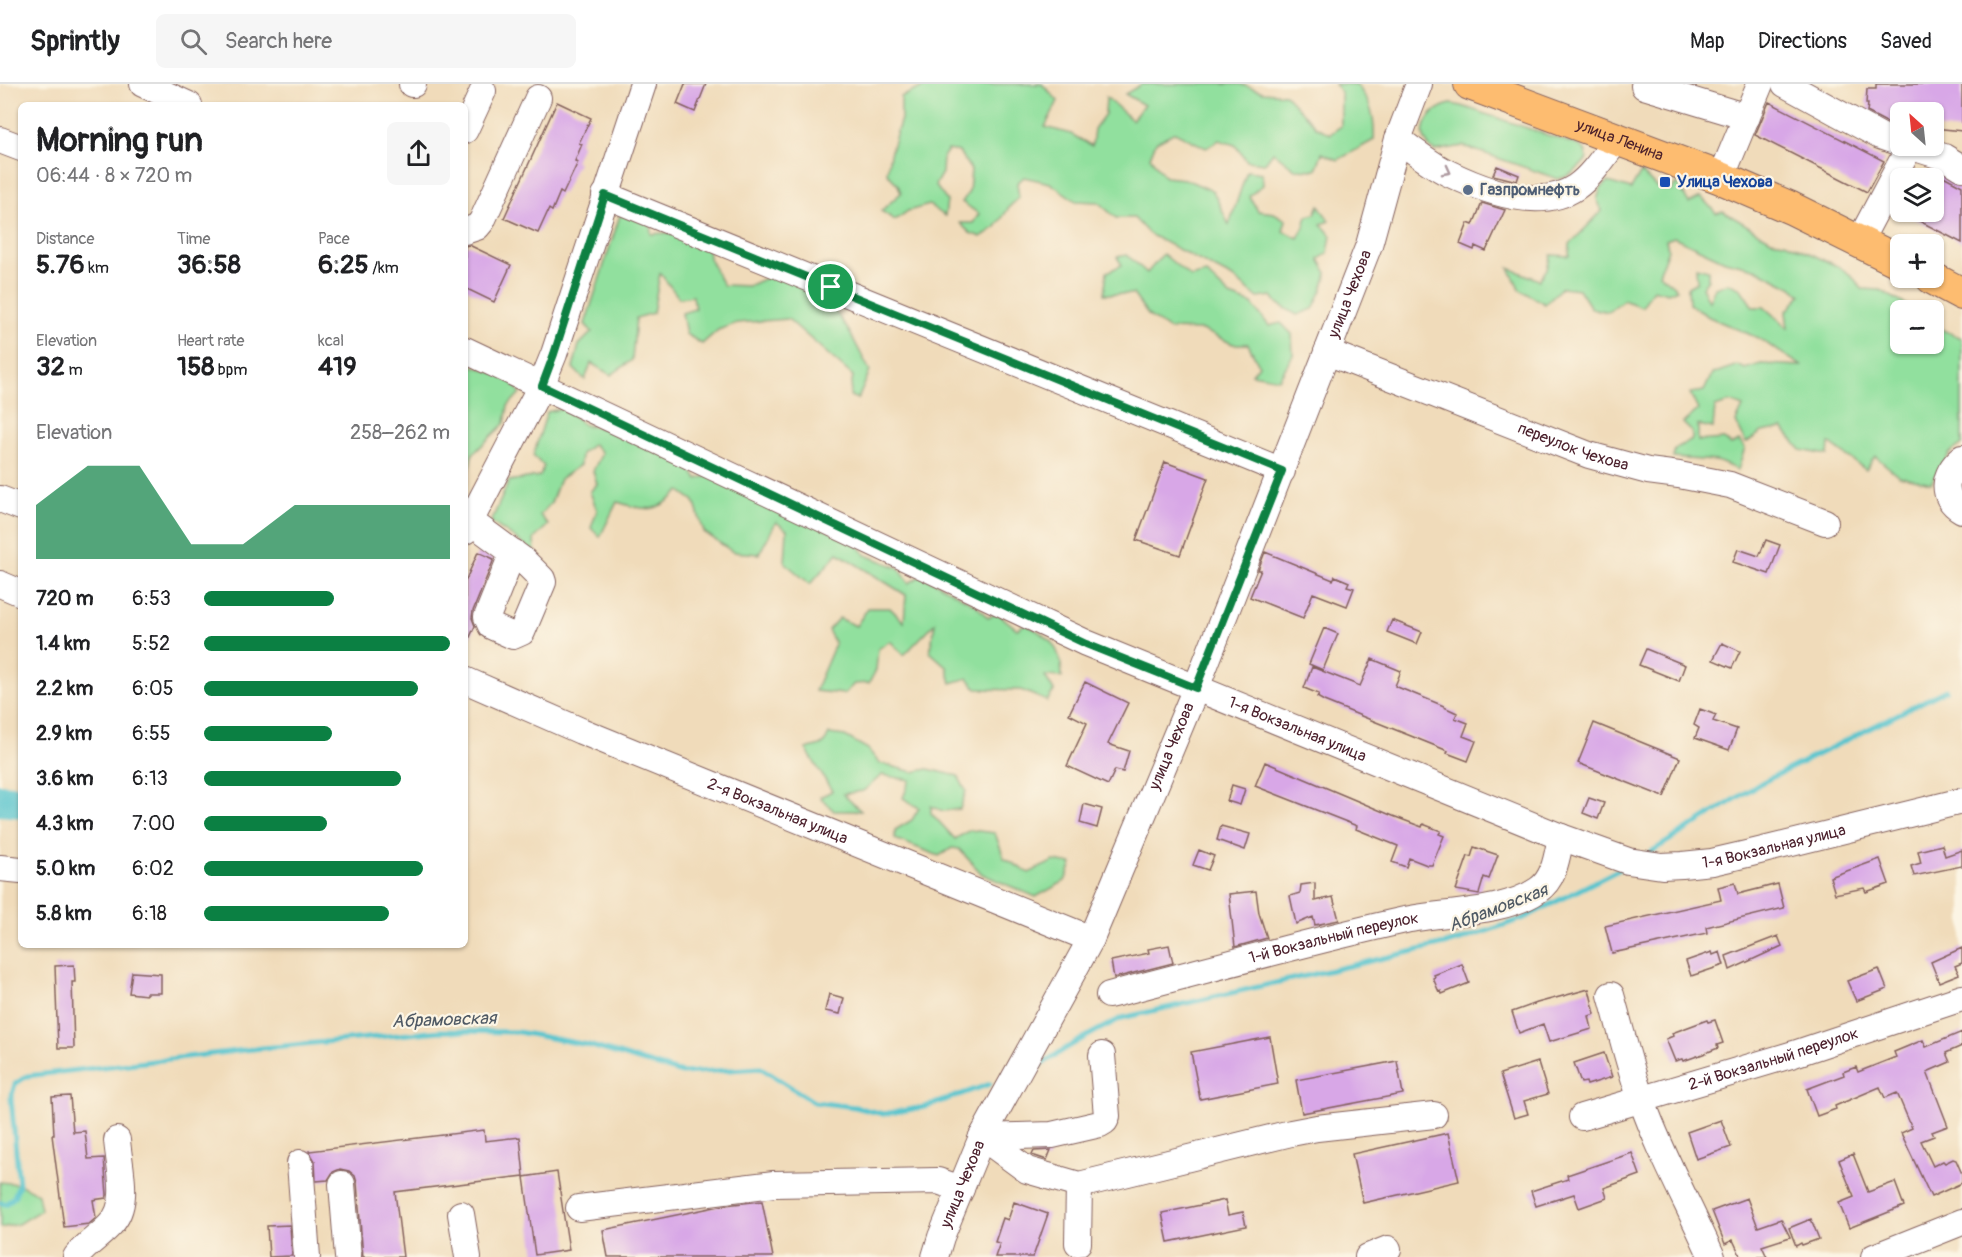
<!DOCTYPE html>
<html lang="en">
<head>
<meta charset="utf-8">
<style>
  body { margin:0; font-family:Pangolin,sans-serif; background:#f6f6f6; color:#202124; height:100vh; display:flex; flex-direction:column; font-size:22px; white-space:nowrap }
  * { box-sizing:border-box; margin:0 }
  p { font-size:20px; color:#757577 }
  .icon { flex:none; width:33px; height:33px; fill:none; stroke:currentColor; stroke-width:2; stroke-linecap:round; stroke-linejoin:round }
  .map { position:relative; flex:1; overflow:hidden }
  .side { position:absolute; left:18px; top:18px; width:450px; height:846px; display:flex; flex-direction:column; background:#fff; border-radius:9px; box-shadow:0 2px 4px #0004 }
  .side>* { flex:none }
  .needle { width:39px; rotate:333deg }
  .fabs { position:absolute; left:1890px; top:18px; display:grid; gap:12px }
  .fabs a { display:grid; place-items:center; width:54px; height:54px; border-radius:9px; background:#fff; box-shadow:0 2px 4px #0004; font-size:30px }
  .pin { position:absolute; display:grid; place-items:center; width:51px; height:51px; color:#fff; margin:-26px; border:3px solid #fff; border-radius:50%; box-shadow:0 2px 6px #0007 }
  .round { display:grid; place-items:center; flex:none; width:63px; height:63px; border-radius:9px; background:#f6f6f6 }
  .overview { display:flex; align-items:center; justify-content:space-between; height:102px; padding:0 18px }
  h1 { font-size:33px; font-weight:700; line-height:45px }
  .figures { display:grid; grid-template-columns:repeat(3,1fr); gap:9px; height:102px; padding:6px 18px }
  .figures div { display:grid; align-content:center }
  .figures b { font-size:26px; font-weight:700 }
  .figures small { font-size:16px; font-weight:400 }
  .figures p { font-size:16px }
  .chart { height:168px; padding:12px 18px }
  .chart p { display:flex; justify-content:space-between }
  .chart svg { width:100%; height:108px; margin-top:6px; fill:#0b8043; opacity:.7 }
  ul { padding:0 18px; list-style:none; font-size:20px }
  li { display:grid; grid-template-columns:96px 72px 1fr; align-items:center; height:45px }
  li i { height:15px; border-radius:8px; background:#0b8043 }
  header { display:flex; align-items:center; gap:36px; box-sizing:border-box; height:84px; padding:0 30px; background:#fff; border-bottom:2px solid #e0e0e0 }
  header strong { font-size:28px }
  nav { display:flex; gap:33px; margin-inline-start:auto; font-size:21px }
  .search { width:420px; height:54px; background:#f6f6f6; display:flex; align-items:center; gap:15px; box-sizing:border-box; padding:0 21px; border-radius:9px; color:#757577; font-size:22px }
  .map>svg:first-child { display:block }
</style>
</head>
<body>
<header>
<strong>Sprintly</strong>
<div class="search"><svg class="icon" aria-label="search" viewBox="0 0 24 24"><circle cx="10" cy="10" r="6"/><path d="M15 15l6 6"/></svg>Search here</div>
<nav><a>Map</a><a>Directions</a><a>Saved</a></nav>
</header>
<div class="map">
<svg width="1962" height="1173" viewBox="0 0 1962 1173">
  <rect width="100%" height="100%" fill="#fcf5e5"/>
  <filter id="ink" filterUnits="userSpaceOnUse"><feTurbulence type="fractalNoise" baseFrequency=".0167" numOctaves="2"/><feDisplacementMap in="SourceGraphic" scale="12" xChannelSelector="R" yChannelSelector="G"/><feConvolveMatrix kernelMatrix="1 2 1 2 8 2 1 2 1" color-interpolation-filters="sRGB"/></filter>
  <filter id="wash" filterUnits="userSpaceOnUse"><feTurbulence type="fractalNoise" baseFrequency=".008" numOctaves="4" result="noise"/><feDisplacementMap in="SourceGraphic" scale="24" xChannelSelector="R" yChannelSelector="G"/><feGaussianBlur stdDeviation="1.35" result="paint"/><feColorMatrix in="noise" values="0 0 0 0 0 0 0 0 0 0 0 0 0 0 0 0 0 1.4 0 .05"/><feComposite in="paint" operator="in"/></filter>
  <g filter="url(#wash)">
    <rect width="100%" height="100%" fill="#f0dbba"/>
    <path fill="#91e09e" stroke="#6e8064" stroke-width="1.5" d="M923 0H1042L1058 17 1045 43 1071 50 1092 62 1094 45 1105 30 1106 13 1132 36 1144 21 1125 10 1142 0H1240L1263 8 1285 10 1316 43 1330 50 1341 42V9L1335 0H1356C1371 18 1375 33 1374 56L1338 76 1322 69 1316 86 1295 85 1273 68 1265 79 1247 77 1235 61 1219 56 1206 64 1175 48 1156 58 1150 73 1165 93 1185 95 1213 107 1229 141 1247 87 1262 89 1263 101 1249 112 1258 127 1274 129 1286 136 1283 147 1298 154 1304 143 1307 132 1315 130 1319 121 1329 137 1321 140 1331 151 1328 169 1319 175 1327 189 1322 206 1313 225 1297 231 1278 220 1272 212 1258 214 1235 195 1149 150 1134 134H1116L1098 118 1076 117 1050 99 1024 93 1017 99 1019 114 1010 122 996 143 981 153 970 149 960 139H973L979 130 962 118 969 108 971 86 959 68 948 66 943 73 942 89 935 101 947 117 945 132 929 121 908 127 895 136 881 127 901 109 898 101 887 89 890 70 901 35V13L923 3Z
      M1451 20 1462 22 1580 62 1585 66 1587 75C1579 85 1570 93 1558 95L1463 62 1435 67C1411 52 1428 24 1451 20Z
      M1641 88 1656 103 1671 107 1677 98 1689 119 1701 113 1716 129 1723 127 1771 156 1785 158 1839 183 1852 192 1862 205 1880 206 1915 226H1900V260H1934V240L1943 246 1962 254V360L1950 369 1931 399 1899 392 1875 372 1866 386 1829 359 1828 371 1801 366 1783 344 1762 348 1746 359 1736 338 1743 323 1730 318 1715 323 1713 344 1698 341V357L1724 355 1731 361 1739 357 1745 364 1738 386 1717 377 1673 374 1675 365 1692 355V348L1683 339 1698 326 1690 309 1704 307 1712 290 1738 281 1745 285 1761 280 1802 282 1758 254 1709 233 1689 220 1688 203 1697 198 1696 183 1708 186V195L1702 203 1709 217 1715 204 1728 199 1741 205 1753 223H1764L1788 244 1786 228 1801 211 1791 203 1754 184 1725 177 1674 153 1666 156 1668 165 1659 190 1677 205 1668 209 1653 205 1642 223 1623 216 1608 228 1591 224 1579 205 1562 203 1545 220 1520 206 1509 184 1539 196 1547 185 1551 171 1569 172 1570 160 1602 127 1597 115 1601 104 1608 98 1631 105Z
      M621 128 650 137 651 150 679 148 708 162 709 174 723 201 748 202 779 188 823 209 850 249 870 287 858 315 850 312 853 292 788 235 737 239 718 246 702 260 686 250 682 229 695 225 693 212 679 214 660 189 653 229 636 234 632 276 611 291 591 279 585 296 573 284 579 261 592 248 585 240Z
      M1163 170 1191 193 1206 189 1230 212 1252 220 1269 242 1281 239 1292 250 1293 271 1279 295 1252 290 1259 281 1248 260H1233L1202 246 1168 245 1148 231 1133 210H1104L1107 188 1122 181 1117 173 1127 171 1147 189Z
      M465 279 510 294 520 309 508 322 505 339 472 371 466 400Z
      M565 324 584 341 609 345 685 378 697 395 710 391 857 460 866 471 899 484 909 499 922 491 976 521 988 534 997 529 1017 545 1025 540C1050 552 1062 564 1062 593L1045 592 1054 607 1047 617 1021 606 977 605 968 594 951 599 947 583 930 568 935 539 904 571 890 557 878 565 876 586 869 599 854 600 844 610 815 607 835 560 828 546 839 534 856 542 868 524H890L904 538 906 511 838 469 810 500 785 479 787 446 776 438 759 470 733 468 704 448 694 417 680 407C655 431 647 426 617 418L600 453 591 444 597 426 590 408 597 400 593 387 602 369 593 360 581 370 580 381 560 395 551 419 540 431 548 441 534 455 535 468 491 438 509 397 540 392 544 382 533 372 547 328Z
      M829 650 845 652 868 665 879 679 913 688 928 685 958 692 966 707 960 725 943 727 931 722V729L955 755 970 746 995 749 1004 774 1029 789 1054 777 1072 780 1065 797 1036 813 982 790 959 765 952 764 939 772 895 755V746L912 736 919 724 903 714 910 696 882 691 863 707 843 710 861 727H834L820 713 832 707 806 665 824 660Z
      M0 1098 19 1100 38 1110 41 1126 18 1140 0 1144Z"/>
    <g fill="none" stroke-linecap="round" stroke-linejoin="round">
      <path stroke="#57c4ce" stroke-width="5" d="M1646 771 1761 699 1946 606
        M1030 989C1059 967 1089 950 1122 934L1458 857 1522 835 1622 784
        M0 1119 6 1120 14 1113 19 1100 11 1014 15 1000 27 992 262 964 440 947 518 948 588 961 682 989 761 984 814 1018 855 1023 883 1030 925 1023 990 1000"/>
      <path stroke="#57c4ce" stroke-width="32" d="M0 716 21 718"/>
    </g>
    <g id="blocks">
      <path fill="#d8a7e7" d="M685 0H706L695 28 677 20Z
        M1876 0H1962V47L1934 44V28H1900V40L1886 38 1867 28 1868 20H1866L1867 5H1876Z
        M557 18 591 34 579 59 582 60 575 77 578 78 563 110 560 108 552 127 549 125 538 149 504 134Z
        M1769 18 1884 77 1867 108 1755 51Z
        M1497 82 1519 91 1517 97 1493 91Z
        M1934 87 1962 102V159L1902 128H1934Z
        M1482 119 1505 126 1486 167 1475 162 1474 166 1460 160 1468 139 1473 141Z
        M469 161 511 181 494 218 465 204V162Z
        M1165 378 1208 394 1180 471 1136 456Z
        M1766 456 1780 461 1769 490 1733 478 1738 465 1759 472Z
        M478 468 494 475 473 527 472 534 475 542 465 564V498Z
        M1265 468 1333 496 1335 492 1349 498 1347 502 1354 504 1347 522 1313 509 1303 534 1250 513 1261 486H1258Z
        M1392 536 1422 548 1417 560 1387 548Z
        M1324 544 1338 550 1323 586 1309 580Z
        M1722 559 1740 567 1732 584 1713 576Z
        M1646 565 1685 581 1679 597 1639 581Z
        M1372 575 1401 587 1395 602 1444 622V623L1457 629 1455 634 1468 639 1463 652 1476 657 1468 677 1447 669 1448 667 1324 617 1317 613 1319 610 1304 604 1312 583 1360 602Z
        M1085 598 1128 619 1108 660 1129 667 1123 688 1115 686 1108 701 1067 682 1087 639 1069 630Z
        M1700 625 1716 631 1713 637 1737 645 1729 666 1695 654 1699 644 1694 641Z
        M1594 639 1680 674 1664 713 1578 679Z
        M1265 678 1393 732 1422 743 1423 740 1441 747 1439 750 1444 752 1432 781H1427L1409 774 1406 783 1392 778 1398 762 1356 745 1357 742 1255 702Z
        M1232 701 1245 705 1240 721 1227 717Z
        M1589 714 1604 719 1598 735 1583 729Z
        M1084 720 1102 725 1097 744 1080 739Z
        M1221 742 1250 750 1245 766 1217 756Z
        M1942 761 1945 772 1962 766V782L1914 792 1911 782 1921 779 1918 767Z
        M1474 763 1498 771 1489 795 1484 793 1479 810 1456 806 1468 772 1471 773Z
        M1199 766 1214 772 1208 786 1193 781Z
        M1880 775 1889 800 1866 808 1864 804 1835 810 1830 793Z
        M1315 799V817L1333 813 1339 836 1315 841 1313 833 1296 840 1290 812 1300 809 1301 801Z
        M1735 799 1738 810 1778 800 1784 824 1706 843 1707 849 1612 869 1605 842 1721 816 1718 803Z
        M1256 807 1259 829 1267 854 1235 863 1229 810Z
        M1778 852 1782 862 1730 886 1726 872Z
        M1169 861 1173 879 1114 894 1111 877 1149 869 1148 865Z
        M1962 864V879L1955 882 1959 890 1939 898 1931 878Z
        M1712 868 1713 871 1720 868 1724 881 1691 892 1686 877Z
        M1462 880 1469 899 1442 910 1441 907 1439 908 1433 894 1435 893 1434 891Z
        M74 881 75 898H72L74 964H58L55 882Z
        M1879 885 1887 905 1856 917 1847 897Z
        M132 888 161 890V909H146V911L129 909Z
        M1589 905 1595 930 1589 932 1592 945 1549 958 1543 940 1519 949 1512 928 1537 919Z
        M829 910 844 914 840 930 825 927Z
        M1707 936 1708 938 1715 936 1723 959 1717 961 1718 964 1703 970 1683 977 1682 975 1675 977 1666 955 1673 952 1672 949Z
        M1962 948V962L1946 969 1950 978 1927 988 1948 1042 1932 1048 1934 1052 1921 1057 1933 1082 1943 1077 1945 1079 1953 1075 1956 1076 1962 1090V1099L1931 1113 1901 1049 1912 1044 1897 1009 1885 1014 1880 1003 1835 1022 1836 1025 1817 1032 1807 1005 1844 991 1843 988 1856 983 1858 988 1896 973 1894 968 1923 956 1926 963Z
        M1270 953 1278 1000 1200 1015 1191 968Z
        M1604 969 1612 993 1587 1001 1586 998 1581 999 1574 979Z
        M1397 977 1403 1010 1302 1029 1296 996Z
        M1538 978 1548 1010 1524 1017 1528 1030 1514 1034 1500 990Z
        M70 1012 73 1048 85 1047 88 1075 104 1074 107 1111 106 1114 93 1116 96 1134 89 1140 64 1143 52 1051H54L52 1013Z
        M1721 1036 1731 1063 1696 1075 1687 1048Z
        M484 1046 485 1057 520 1053 524 1092 395 1108 403 1173H363L357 1099 355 1092 349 1087 340 1085 333 1088 328 1096 316 1097 315 1077 309 1067Z
        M1448 1049 1459 1097 1363 1119 1352 1070Z
        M1051 1066 1047 1076 1032 1071 1034 1067Z
        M1632 1069 1640 1091 1604 1104 1607 1114 1579 1124 1574 1110 1536 1122 1531 1107 1568 1095 1567 1091Z
        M1853 1070 1868 1108 1895 1098 1904 1122 1849 1144 1839 1119 1854 1113 1839 1076Z
        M557 1088 569 1166 535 1171 524 1093Z
        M1747 1114 1758 1143 1781 1135 1790 1153 1762 1162 1767 1173H1741L1733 1156 1725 1160 1712 1127Z
        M1225 1116 1228 1131 1243 1128 1246 1142 1168 1158 1162 1129Z
        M762 1117 773 1173H608L603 1146 725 1121Z
        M1014 1118 1048 1130 1033 1173H995L1000 1159 995 1158 1003 1134 1008 1136Z
        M1811 1135 1819 1155 1802 1161 1801 1159 1796 1162 1789 1144Z
        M290 1141 292 1172 269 1173 267 1142Z"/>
    </g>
  </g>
  <g filter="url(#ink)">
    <use href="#blocks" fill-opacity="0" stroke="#84615d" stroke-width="1.5"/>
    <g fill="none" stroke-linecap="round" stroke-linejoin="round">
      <g stroke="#84615d" stroke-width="28">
        <g id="minor">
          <path d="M143 0 189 21"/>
          <path d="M412 0H413"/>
          <path d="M1785 0 1880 52 1900 59"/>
          <path d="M1644 2 1747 33"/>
          <path d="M465 46 483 7"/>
          <path d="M1398 55C1414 67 1430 80 1448 89 1483 106 1540 128 1576 103 1593 91 1605 71 1618 54"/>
          <path d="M0 56 21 64"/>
          <path d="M1909 62 1944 73 1962 84"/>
          <path d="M1721 94 1760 0"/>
          <path d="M605 111 1282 387"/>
          <path d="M465 147 477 143 482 137 538 14"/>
          <path d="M1859 158 1910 62"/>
          <path id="s1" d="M465 266 1086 559 1561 753 1628 777 1662 782 1682 781 1712 778 1751 769 1962 717"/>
          <path id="s2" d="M1327 268 1589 371 1648 387 1679 391 1730 401 1825 438"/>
          <path d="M1962 374C1944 389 1939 413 1962 426"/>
          <path d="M0 415 21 423"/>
          <path d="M465 435 470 437 523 476 542 495 543 498 522 548 513 552 491 542 487 533 513 468"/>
          <path d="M465 447 541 302 554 270 643 0"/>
          <path d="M0 500 21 509"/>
          <path id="s3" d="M465 596 581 647 1091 855"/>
          <path d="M0 784 21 786"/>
          <path id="s4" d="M1109 911C1207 886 1306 858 1405 836 1445 828 1505 829 1538 806 1555 795 1557 771 1561 753"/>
          <path d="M1611 911C1621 946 1629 983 1642 1017 1661 1071 1689 1121 1712 1173"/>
          <path id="s5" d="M1582 1033 1794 970 1962 914"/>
          <path d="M982 1053 1027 1086 1079 1101 1291 1049 1317 1044 1434 1031"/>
          <path d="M982 1053 1052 1051 1100 1040 1105 1037 1107 1032 1102 971"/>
          <path d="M300 1079 307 1173"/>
          <path d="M342 1100 348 1173"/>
          <path d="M579 1124 774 1100 938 1097 961 1105"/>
          <path d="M461 1130 468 1173"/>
          <path d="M1078 1159 1079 1101"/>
          <path d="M76 1173C86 1160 99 1153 110 1141 131 1120 119 1083 117 1056"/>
          <path id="s6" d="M935 1173 941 1153 982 1053 1091 855 1196 604 1369 161 1398 55 1419 0"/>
          <path d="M1368 1173 1388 1165"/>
          <path d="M1874 1173 1962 1138"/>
        </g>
      </g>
      <g stroke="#84615d" stroke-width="34">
        <g id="major">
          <path id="s7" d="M1470 0 1721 94 1791 124 1900 178"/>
          <path d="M1932 194 1962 210"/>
        </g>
      </g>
      <use href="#minor" stroke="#fff" stroke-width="26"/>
      <use href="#major" stroke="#fdbc70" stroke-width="32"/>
    </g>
    <defs><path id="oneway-chevron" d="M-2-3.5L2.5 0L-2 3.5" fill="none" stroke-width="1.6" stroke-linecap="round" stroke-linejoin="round" transform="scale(1.5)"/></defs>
    <use stroke="#ae9aa0" href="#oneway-chevron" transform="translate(1447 87) rotate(28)"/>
  </g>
  <g fill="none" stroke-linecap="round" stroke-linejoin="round" filter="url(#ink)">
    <g stroke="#fff" stroke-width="12">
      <path id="route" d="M605 111 1282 387 1196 604 1086 560 542 302 554 270Z"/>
    </g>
    <use href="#route" stroke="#0b8043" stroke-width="8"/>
  </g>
  <rect fill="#1a4fb4" stroke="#fcf5e5" stroke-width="2" x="1659" y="92" width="12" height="12" rx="3"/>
  <circle fill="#5c6f8a" stroke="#fcf5e5" stroke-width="2" cx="1468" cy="106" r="6"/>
  <g text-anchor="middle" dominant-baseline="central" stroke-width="4.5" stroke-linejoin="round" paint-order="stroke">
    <g font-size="16" fill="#4a1f2b" stroke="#fcf5e5">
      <text stroke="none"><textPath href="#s7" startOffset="160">улица Ленина</textPath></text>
      <text stroke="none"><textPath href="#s6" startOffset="1050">улица Чехова</textPath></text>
      <text stroke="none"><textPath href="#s2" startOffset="264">переулок Чехова</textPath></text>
      <text stroke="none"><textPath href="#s1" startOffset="915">1-я Вокзальная улица</textPath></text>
      <text stroke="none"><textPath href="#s6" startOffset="564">улица Чехова</textPath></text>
      <text stroke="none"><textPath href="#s3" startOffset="339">2-я Вокзальная улица</textPath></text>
      <text stroke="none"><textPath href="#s1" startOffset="1419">1-я Вокзальная улица</textPath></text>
      <text stroke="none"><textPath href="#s4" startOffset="232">1-й Вокзальный переулок</textPath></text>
      <text stroke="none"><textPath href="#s5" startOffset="200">2-й Вокзальный переулок</textPath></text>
      <text stroke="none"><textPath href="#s6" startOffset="78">улица Чехова</textPath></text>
    </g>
    <g font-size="16" font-weight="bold" fill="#164399" stroke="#fcf5e5" text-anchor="start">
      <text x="1677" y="98">Улица Чехова</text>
    </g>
    <g font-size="16" font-weight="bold" fill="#4e5e75" stroke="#fcf5e5" text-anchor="start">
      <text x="1480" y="106">Газпромнефть</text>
    </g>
    <g font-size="18" font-style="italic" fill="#4f5964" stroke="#fcf5e5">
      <text transform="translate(1498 824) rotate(-21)">Абрамовская</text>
      <text transform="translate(444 936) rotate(-2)">Абрамовская</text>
    </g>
  </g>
</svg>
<div class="fabs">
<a><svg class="needle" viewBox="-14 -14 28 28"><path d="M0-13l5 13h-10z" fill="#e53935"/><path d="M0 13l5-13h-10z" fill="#757577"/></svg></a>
<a><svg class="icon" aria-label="layers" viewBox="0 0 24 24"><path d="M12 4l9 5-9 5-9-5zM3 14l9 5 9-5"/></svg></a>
<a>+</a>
<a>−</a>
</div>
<div class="pin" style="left:831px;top:203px;background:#1e9e55"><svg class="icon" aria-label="arrive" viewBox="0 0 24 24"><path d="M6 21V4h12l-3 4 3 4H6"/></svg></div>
<section class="side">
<div class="overview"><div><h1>Morning run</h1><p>06:44 · 8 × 720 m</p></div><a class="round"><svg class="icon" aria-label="share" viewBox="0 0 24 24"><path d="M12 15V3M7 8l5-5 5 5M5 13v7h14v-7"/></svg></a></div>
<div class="figures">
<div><p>Distance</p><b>5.76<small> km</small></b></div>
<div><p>Time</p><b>36:58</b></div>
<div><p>Pace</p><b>6:25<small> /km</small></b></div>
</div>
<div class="figures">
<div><p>Elevation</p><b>32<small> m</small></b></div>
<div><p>Heart rate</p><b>158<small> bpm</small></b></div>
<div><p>kcal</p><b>419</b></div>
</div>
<div class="chart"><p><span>Elevation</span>258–262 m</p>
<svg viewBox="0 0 160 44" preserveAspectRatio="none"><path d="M0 44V22L10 14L20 6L30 6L40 6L50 22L60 38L70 38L80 38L90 30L100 22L110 22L120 22L130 22L140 22L150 22L160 22V44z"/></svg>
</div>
<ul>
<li><b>720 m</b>6:53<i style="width:53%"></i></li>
<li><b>1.4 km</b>5:52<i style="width:100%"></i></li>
<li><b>2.2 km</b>6:05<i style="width:87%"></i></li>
<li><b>2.9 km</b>6:55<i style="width:52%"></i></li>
<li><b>3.6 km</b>6:13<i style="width:80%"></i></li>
<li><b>4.3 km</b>7:00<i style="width:50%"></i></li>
<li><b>5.0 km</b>6:02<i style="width:89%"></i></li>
<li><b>5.8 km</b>6:18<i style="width:75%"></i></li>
</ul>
</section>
</div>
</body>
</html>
